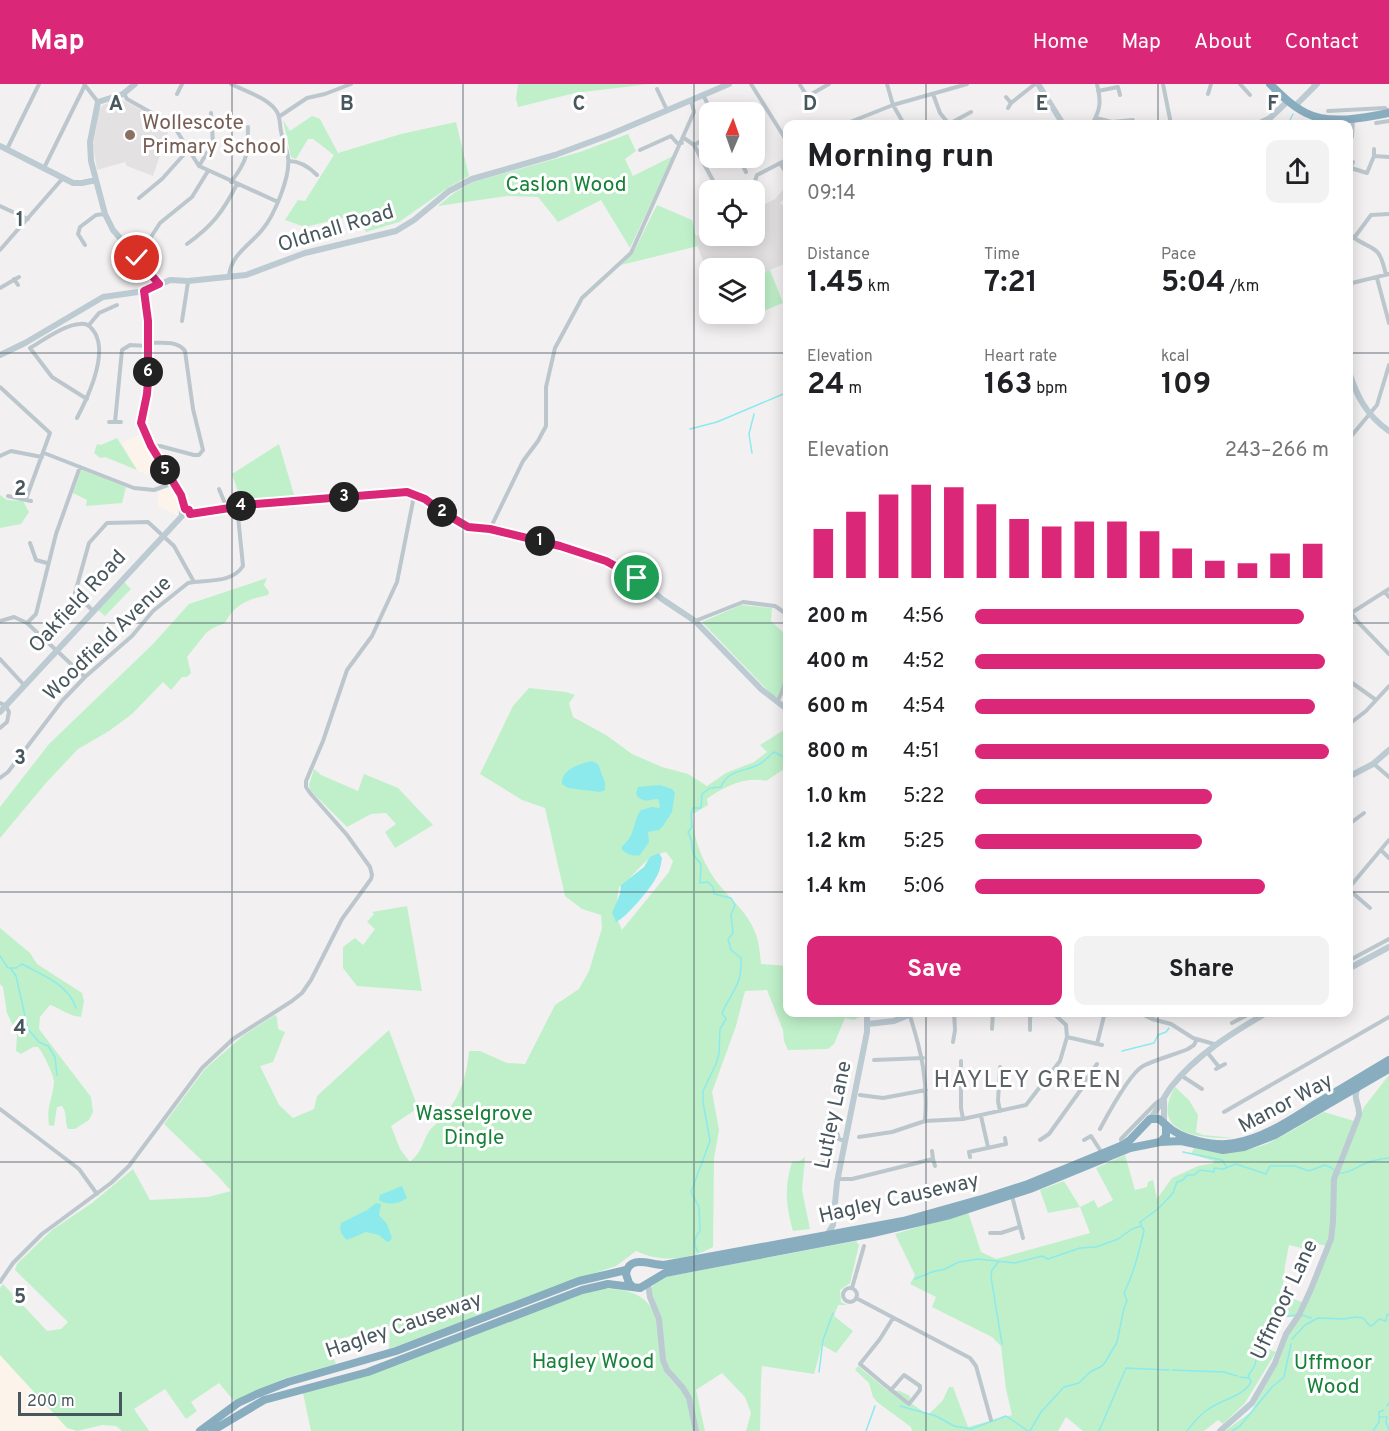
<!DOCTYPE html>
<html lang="en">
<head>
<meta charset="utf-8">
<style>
  body { margin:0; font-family:Overpass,sans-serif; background:#f2f2f2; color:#202124; height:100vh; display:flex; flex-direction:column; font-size:22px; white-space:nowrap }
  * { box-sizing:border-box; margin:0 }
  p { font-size:20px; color:#757577 }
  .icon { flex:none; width:33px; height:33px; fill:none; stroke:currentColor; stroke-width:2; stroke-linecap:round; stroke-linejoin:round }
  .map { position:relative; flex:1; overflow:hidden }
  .side { position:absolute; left:783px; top:36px; width:570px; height:897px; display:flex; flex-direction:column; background:#fff; border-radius:12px; box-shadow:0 3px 15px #0003 }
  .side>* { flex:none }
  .needle { width:39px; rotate:2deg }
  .controls { position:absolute; left:699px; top:18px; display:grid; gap:12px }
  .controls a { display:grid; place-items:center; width:66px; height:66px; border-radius:12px; background:#fff; box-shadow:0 3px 15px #0003; font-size:30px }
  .scale { position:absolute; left:18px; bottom:15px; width:104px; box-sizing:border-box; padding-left:6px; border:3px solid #48575e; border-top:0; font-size:16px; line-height:21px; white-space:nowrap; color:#48575e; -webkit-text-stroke:4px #fff; paint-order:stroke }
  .pin { position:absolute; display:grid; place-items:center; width:51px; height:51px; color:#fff; margin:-26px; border:3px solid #fff; border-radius:50%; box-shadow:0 2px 6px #0007 }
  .km { position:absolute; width:30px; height:30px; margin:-15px; border-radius:50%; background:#222; color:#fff; font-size:16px; line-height:30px; text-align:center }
  .round { display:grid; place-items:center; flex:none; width:63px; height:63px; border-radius:12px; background:#f2f2f2 }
  .summary { display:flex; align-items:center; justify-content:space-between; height:102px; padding:0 24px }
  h1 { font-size:33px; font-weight:700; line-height:45px }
  .stats { display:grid; grid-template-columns:repeat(3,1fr); gap:9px; height:102px; padding:6px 24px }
  .stats div { display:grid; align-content:center }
  .stats b { font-size:30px; font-weight:700 }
  .stats small { font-size:16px; font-weight:400 }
  .stats p { font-size:16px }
  .chart { height:168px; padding:12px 24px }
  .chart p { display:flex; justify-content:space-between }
  .chart svg { width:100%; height:108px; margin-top:6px; stroke:#db2777; stroke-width:6 }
  .cta { display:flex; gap:12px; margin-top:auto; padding:12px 24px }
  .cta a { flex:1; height:69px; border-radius:12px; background:#db2777; color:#fff; font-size:24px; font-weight:700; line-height:69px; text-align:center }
  .cta a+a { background:#f2f2f2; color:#202124 }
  ul { padding:0 24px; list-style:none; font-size:20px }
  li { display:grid; grid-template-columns:96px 72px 1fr; align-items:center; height:45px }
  li i { height:15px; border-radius:8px; background:#db2777 }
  header { display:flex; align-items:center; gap:36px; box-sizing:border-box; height:84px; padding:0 30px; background:#db2777; color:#fff }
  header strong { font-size:28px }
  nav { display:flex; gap:33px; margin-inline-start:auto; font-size:21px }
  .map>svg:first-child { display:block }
</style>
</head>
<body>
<header>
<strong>Map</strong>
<nav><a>Home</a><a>Map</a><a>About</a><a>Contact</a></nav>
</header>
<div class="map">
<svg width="1389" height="1347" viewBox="0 0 1389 1347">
  <rect width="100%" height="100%" fill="#f3f0f1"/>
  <path fill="#fcf4ea" d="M142 349 159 380 147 391 137 386 122 359Z
    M172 403 179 417 177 431 158 422V408Z
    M0 1271 67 1343 75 1347H0Z"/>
  <path fill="#e4e1e3" d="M121 15 170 42 153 92 127 82 125 78 97 86 93 61 99 25 103 21Z
    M787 101V111L780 119 787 126V179L755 192 754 184H710L709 192 694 153 709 146 710 152H754L755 125 775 115Z"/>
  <path fill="#bff0c9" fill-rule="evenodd" d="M518 0H649L575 9 518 23 516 15Z
    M312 32 320 35 338 69 401 50 456 38 469 92 449 103 399 138 366 148 358 130 305 143 285 136 298 116 305 117 334 71 313 55H308L296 75 291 73 283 36 290 47Z
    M628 50 636 67 625 75 633 92 673 72 630 164 601 116 558 138 538 113 507 112 438 122 454 109 473 98 580 68Z
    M657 121 692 136 698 162 621 181 632 171Z
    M770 186 783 219 734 239 730 230H754L755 192Z
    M117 354 137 386 105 373 100 374 94 369 97 360 101 361Z
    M279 360 295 414 258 415 242 419 232 390Z
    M83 386 126 403 122 419 86 422 87 416 73 409 81 387Z
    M0 411 7 416 23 417 29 428 21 440 0 444Z
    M267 494 264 501 269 508 268 511C249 515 234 520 225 539L213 544 206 549 187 573 191 589 187 593H182L171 606 163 598 132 630 109 647 78 665 46 699 0 754V723L49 660 153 560 189 520Z
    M124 498 131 505 105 532 98 526Z
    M741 521 772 524 771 537 787 552C787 568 788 601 777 613L773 612 702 538Z
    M529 604 566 608 575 611 569 619 573 633 606 651 632 670 662 683 688 690 707 702 726 689 754 678 767 668 760 661 787 644V683L766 697C745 692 723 703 707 715L708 721 693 730C692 755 705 784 721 803 733 817 748 830 755 848 759 858 760 869 761 880L787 882 788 928H864V930L854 936 845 934 834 960 828 965 788 966 784 957 783 946 767 906 745 907 736 942 712 1008 719 1046 714 1074 713 1163C689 1176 661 1179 636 1167L616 1182 565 1199 389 1265 390 1242 335 1256 327 1259 336 1280 283 1295 234 1317 219 1299 191 1318 197 1327 186 1335 165 1305 134 1325 149 1347H122L116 1342 102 1341 77 1347 67 1344 0 1271V1204L3 1200 47 1247 61 1245 68 1238 15 1186 17 1180 52 1146 92 1119 133 1085 150 1116 208 1113 231 1107 217 1091 164 1040 205 985 244 951 275 931 277 934 278 945 285 948 273 978 260 982 279 1021 293 1034 314 1025 317 1012 389 946 418 1024 391 1042 400 1065 410 1078C424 1065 421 1060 430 1046 435 1040 442 1035 446 1029 461 1011 467 990 469 967H480L507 979 525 980 555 921 579 905 589 887 602 844 601 831 582 825 565 812 545 724 522 716 480 690 513 622ZM666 768 673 777 669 788 622 846 615 830 619 803C637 791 643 772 666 768Z
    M314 685 321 691 358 707 364 690 398 704 433 741 395 764 385 748 396 740 386 729 371 730 347 743 311 707 309 701Z
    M407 822 422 907 357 902 343 884V863L355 854 363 861 375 845 367 838 374 830 372 828Z
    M0 844 30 869 37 880 82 909 84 917 81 933C68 932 62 925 50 921L40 933 39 945 91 1013 93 1028 89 1036 75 1045H68C64 1037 68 1030 62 1022L57 1023 54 1042 49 1041C46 1021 53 1015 54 998 54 991 43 969 38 963H33L21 970 16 967 17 950 7 929 3 903 0 900Z
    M1389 991V1347H1225L1251 1328 1280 1275 1288 1250 1333 1155 1335 1099 1364 1023Z
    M1175 1003 1189 1016 1198 1031 1196 1048 1203 1051 1234 1054C1200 1055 1148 1050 1175 1003Z
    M1324 1028 1354 1037 1337 1079 1331 1102V1140L1326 1162 1308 1157 1305 1165 1289 1161 1285 1182 1282 1211 1302 1218 1295 1233H1283L1271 1255V1261L1267 1265 1276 1268 1245 1319 1223 1340 1218 1336 1204 1347H1083L1066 1333 1058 1347H912L911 1343 877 1318 873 1313 869 1299 855 1286 858 1282 887 1306 900 1307 910 1312 911 1319 928 1331 943 1316 949 1303H953L968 1343 1012 1331 1006 1305 1001 1262 992 1253 932 1223 936 1213 910 1200 915 1191 895 1150 968 1128 981 1168 996 1175 1090 1149 1080 1123 1048 1129 1040 1106 1064 1097 1080 1123 1094 1116 1098 1124 1113 1116 1096 1084 1125 1071 1135 1106 1147 1103 1148 1098 1153 1096 1157 1115 1172 1094 1198 1082 1214 1079V1077L1191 1070 1194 1064C1253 1078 1275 1055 1324 1028Z
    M805 1073 802 1106 810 1145 793 1147C786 1122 784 1103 792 1078L800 1077Z
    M856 1157 859 1161 850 1199 840 1206 841 1218 847 1221H838L834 1232 853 1247 836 1269 822 1261 814 1290 762 1282C760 1304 761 1325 760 1347H746L751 1329 745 1313 722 1289 696 1306 705 1347H311L303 1309 400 1280 594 1205C626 1204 653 1208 658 1244 660 1255 659 1267 661 1277 664 1290 674 1299 683 1307L687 1305 668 1285 665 1276 662 1243 651 1205 656 1197 665 1193Z"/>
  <path fill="#8ceaed" d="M592 677 598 680 605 699V706L600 708 568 704 562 700C561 685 580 680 592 677Z
    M660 701 672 705 675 709 672 728 663 742 659 746 648 748 649 758 640 771C633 773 625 770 621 764 624 760 628 757 631 751 635 743 635 734 641 726L652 723 659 724 660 722 658 715C649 715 645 720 637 712L636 709 638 703Z
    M659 769 662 774C661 780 660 787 657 792 652 803 626 834 616 838L612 829 620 810 621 801 644 783 650 773Z
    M402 1102 407 1114C399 1120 388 1122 379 1116L380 1111Z
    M376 1119 381 1120 379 1131 387 1140 392 1154 390 1157 387 1158 379 1151 366 1148 347 1156C341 1151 339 1146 341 1139L367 1126Z"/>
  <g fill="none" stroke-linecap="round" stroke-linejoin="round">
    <path stroke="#8ceaed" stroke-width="1.5" d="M1312 1V0
      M1288 40 1293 30
      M690 345 717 338 788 308
      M752 369 749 350 754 330
      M0 872 8 884H16L22 880C42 891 68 900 76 924
      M11 885 16 892 28 945 39 958 48 962 55 973 57 991
      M1122 967 1154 959 1158 951 1166 948 1169 944
      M1183 1068 1222 1076 1226 1082
      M1340 1089C1350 1089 1355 1084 1364 1080 1372 1076 1380 1075 1389 1074
      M698 1168C693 1159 694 1154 700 1147L699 1123 691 1108 710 1057 703 1018V1007L716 980 719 970 720 945 726 935 722 929C733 905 742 902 741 874L731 866 728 855 733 849 731 831 735 821 731 814 714 810 713 803 708 798 700 799 701 780C687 766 696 761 688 748L692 743 691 729 693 724H701L702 710 710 704 721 703C727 686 746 687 758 681 764 678 769 672 774 668L784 673 788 670
      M999 1177 992 1186 991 1193 1002 1260
      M915 1195 932 1188 945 1185 959 1178 978 1175 1015 1179 1042 1172 1048 1175 1080 1164 1096 1163 1118 1155 1132 1145 1141 1142
      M1302 1231 1311 1234
      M1292 1255 1305 1241 1318 1234 1344 1235 1355 1233 1363 1234 1370 1242 1373 1241 1379 1235 1386 1237 1387 1230 1389 1231
      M1172 1286 1224 1288 1237 1292
      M819 1288 823 1256 833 1229
      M1240 1293 1248 1294
      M900 1322 936 1332 954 1342 971 1345 1006 1332 1028 1347
      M1387 1322 1389 1319
      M1384 1326 1379 1328V1333H1387L1386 1338 1389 1346
      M866 1347 875 1322
      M1030 1347 1041 1328 1064 1303 1079 1299 1090 1288 1102 1282 1106 1277 1117 1258 1124 1224 1127 1217 1124 1209C1134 1189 1139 1167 1144 1147L1140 1138 1158 1125 1173 1109 1177 1098 1183 1096 1187 1091H1194L1200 1086 1214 1088V1084L1223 1085 1236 1080 1266 1090 1270 1082H1295L1309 1087 1325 1081 1332 1084 1334 1086
      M1099 1347 1126 1284 1169 1286
      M1187 1347C1193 1339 1199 1332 1207 1326 1220 1316 1247 1311 1251 1297L1248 1292C1250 1289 1252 1286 1254 1283 1259 1272 1253 1267 1267 1261V1257L1272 1254 1283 1233 1295 1231
      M1232 1347 1240 1342 1272 1303 1284 1293 1291 1260
      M1373 1347 1379 1338V1333"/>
    <path stroke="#bcc7cd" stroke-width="4" d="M84 0 98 18
      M751 0 788 59
      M887 0 893 21 904 40
      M1163 0 1171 40
      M1240 0 1250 11
      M800 1 815 24
      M657 5 667 26
      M1098 7 1118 3 1120 11
      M124 10 127 15 173 41 199 82 278 118
      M177 10 182 0
      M933 10 940 29 949 40 971 28
      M1208 10 1211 0
      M703 11 712 28
      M808 12 829 0
      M1006 13 1011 19 1008 24
      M1011 19 1035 0
      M1328 27 1385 24 1389 27
      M280 32 307 14 325 10 351 0
      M1096 34 1112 38 1133 36
      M1376 39 1389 37
      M845 40 893 21 967 0
      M1092 40C1101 25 1101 17 1097 0
      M1352 53 1353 35
      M684 54 694 61 718 106
      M694 61 710 52
      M7 65 39 0
      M640 66 671 52 677 59H682
      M1374 72V65
      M739 74 746 88
      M289 77C300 77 309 83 317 91
      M780 79 788 92
      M199 82 213 59 211 29
      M44 84 85 1
      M1351 84 1367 89 1374 72 1389 73
      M1348 88 1353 78
      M231 98C248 76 248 69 248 43
      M752 106 757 91 788 75
      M139 114 162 95 188 66
      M707 121 709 130
      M0 122 28 135
      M709 142 710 129
      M1348 149C1372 170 1378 155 1386 191
      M151 153 160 139 192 113 208 87
      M1354 154 1371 131 1389 130
      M187 160C212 142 223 128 237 100
      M85 161 78 150 80 143 96 131 105 130
      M0 166 63 94
      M229 193C230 171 250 161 262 146 274 132 291 92 288 73 287 64 282 56 281 47 279 38 281 32 275 25 265 13 245 7 231 0
      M1377 194 1389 239
      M14 195 18 201
      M1348 200 1389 190
      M0 204 19 193
      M182 237 188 198
      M89 241 99 229 117 221
      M148 259C160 259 177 256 185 267L193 325 203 366 199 371H194L160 362H151
      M30 264C42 257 66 240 80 240 88 239 91 243 95 249 108 272 88 313 77 334
      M30 264 52 293 87 315
      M0 303 50 349 26 415
      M109 338H121
      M115 338 122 266 130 261 148 262
      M1348 356 1377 321 1389 281
      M44 369 134 404 154 406 173 399
      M0 372 11 367 42 373
      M219 405 227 424
      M8 412 31 417
      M490 445 523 377 538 357 546 342V303L555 264 582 214 631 169 694 28 691 16
      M30 459 36 476 47 479
      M1385 508 1389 513
      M1348 525 1358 538 1389 570
      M93 527 75 509 89 459 107 439 148 438 174 462 194 498C211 496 233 498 243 482L237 422
      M1348 531 1389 505
      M0 537 14 533 27 539 85 593
      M695 537 743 518 775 522 788 531
      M27 539 36 530 56 450 80 383
      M0 575 24 601
      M1348 596 1376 616
      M777 618C784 606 787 595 788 581
      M0 619 5 621 9 628 7 638 0 644
      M1348 641 1366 627 1389 602
      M1374 680 1389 693
      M0 694 8 688 62 617 85 593 132 552 153 527 188 499 194 498
      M1348 741 1364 729
      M1381 766 1389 774
      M1348 805 1389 756
      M1348 805 1370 824
      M1348 877 1389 855
      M1138 928 1152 935 1171 940 1193 954 1214 960
      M910 932C922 970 928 997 925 1037
      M1232 939 1253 928
      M992 945 993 928
      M1030 946V934L1034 928
      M1067 953 1102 961
      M953 958 955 946 954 928
      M1097 960 1105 928
      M1207 968 1219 983
      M874 976 923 974
      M961 977V1024L963 1035
      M1000 983 998 1017 1000 1027
      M1216 985 1225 980
      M1182 992 1202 1005
      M1083 1000 1097 980
      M860 1011 883 1014 926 1006
      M0 1025 79 1085 97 1110
      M1224 1028 1389 933
      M981 1032 988 1063
      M1100 1045C1108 1030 1129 990 1143 982 1157 975 1174 971 1188 965L1194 961 1197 955
      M837 1049 839 1055 845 1057
      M859 1053 892 1048 925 1037 963 1035 1026 1021 1060 977 1067 953 1066 941 1052 928
      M1040 1056 1049 1050 1082 1004 1083 1000 1055 986
      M1084 1056 1091 1052 1102 1069
      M1122 1060 1121 1055 1156 1019 1161 1016
      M970 1073 969 1068 1006 1060 1005 1054
      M933 1075 935 1082
      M838 1095H852L933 1075 932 1067
      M1012 1112 1023 1154
      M990 1149H1001L1019 1143
      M0 1198 13 1179 42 1150 111 1099 129 1082 202 984 233 955 292 917 302 909 311 896 342 835 371 795 372 791 370 783 347 751 310 709 306 703V697L323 657 347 586 372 552 397 498 414 412
      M843 1211a7 7 0 1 1 14 0a7 7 0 1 1-14 0Z
      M852 1204 864 1162
      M856 1214 970 1274 976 1282 991 1336
      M891 1306 904 1291 920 1302V1306L909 1320C892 1307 876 1294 860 1280L880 1255 893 1234"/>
    <path stroke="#bccad2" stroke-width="6" d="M135 0 123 10 98 18 90 58 91 77 105 130 113 146 159 199
      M1038 0 1063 40
      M1295 22 1317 0
      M1258 40 1270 34 1288 17
      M0 62 73 99H82L96 96
      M145 207 148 237V296L141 339 151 362 181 411 185 425 188 426
      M0 271 25 259 103 213 145 207 170 196 188 197 246 191 305 169 396 147 414 136 449 107 472 95 555 71 609 51 729 0
      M1348 285C1356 311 1366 331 1389 347
      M190 430 256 420 407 409 425 415 468 443 490 445 560 462 606 477 637 494 662 515 695 537 761 605 788 626
      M0 628 182 432V427L185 425
      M1348 693 1373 680 1389 666
      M1348 885 1389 863
      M868 940 894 937 916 928
      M1150 1035C1158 1025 1164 1013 1171 1003 1197 970 1232 949 1268 928
      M1164 1038V1016
      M827 1151 833 1141 837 1098 867 948V928
      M648 1200 650 1213 659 1235 663 1276 667 1286 683 1304 689 1314 696 1347
      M1220 1347 1252 1319 1275 1279 1286 1250 1299 1231 1311 1205 1331 1155 1333 1138 1334 1095 1359 1031C1360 1020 1352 1014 1358 1004"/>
    <path stroke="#88adbf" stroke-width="8" d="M1270 0C1281 11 1292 22 1306 29 1329 41 1365 34 1389 29
      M1166 1041C1181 1056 1215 1063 1235 1059 1264 1054 1290 1036 1314 1021 1339 1006 1364 991 1389 976
      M1160 1058 1181 1057 1223 1066 1244 1063 1275 1051 1389 985
      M200 1347 238 1319 257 1310 288 1298 396 1267 579 1197 626 1186
      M212 1347 264 1316 368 1288 582 1206 608 1200 640 1204 665 1189 869 1150 950 1131 1030 1105 1130 1064 1160 1058 1166 1052V1041L1159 1035H1150L1130 1056 1123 1061 1028 1100 985 1114 903 1137 664 1181C650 1181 629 1170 626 1190L629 1199 633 1203"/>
  </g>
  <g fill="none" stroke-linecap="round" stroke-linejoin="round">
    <g stroke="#fff" stroke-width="12">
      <path id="route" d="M137 174 159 200 144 207 148 237V296L147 310 141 339 151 362 181 411 185 425 189 426 190 430 256 420 407 408 425 415 441 427 468 443 490 445 560 462 606 477 637 494"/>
    </g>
    <use href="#route" stroke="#db2777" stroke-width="8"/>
  </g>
  <path fill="none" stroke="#48575e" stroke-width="1.5" stroke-opacity="0.55" d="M232 0V1347M463 0V1347M694 0V1347M926 0V40M1158 0V40M0 269H788M1348 269H1389M0 539H788M1348 539H1389M0 808H788M1348 808H1389M926 928V1347M1158 928V1347M0 1078H1389"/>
  <circle fill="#8d6e63" stroke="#fff" stroke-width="2" cx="130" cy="51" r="6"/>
  <g text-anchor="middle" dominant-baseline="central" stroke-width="6" stroke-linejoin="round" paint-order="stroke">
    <g font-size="21" fill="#785e54" stroke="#fff" text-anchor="start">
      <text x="142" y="39">Wollescote<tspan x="142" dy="24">Primary School</tspan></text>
    </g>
    <g font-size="21" fill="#178138" stroke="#fff">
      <text x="566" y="101">Caslon Wood</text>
      <text x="474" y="1030">Wasselgrove<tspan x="474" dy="24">Dingle</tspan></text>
      <text x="593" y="1278">Hagley Wood</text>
      <text x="1333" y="1279">Uffmoor<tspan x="1333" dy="24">Wood</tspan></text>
    </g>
    <g font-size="21" fill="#48575e" stroke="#fff">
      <text transform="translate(336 145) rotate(-17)">Oldnall Road</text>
      <text transform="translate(78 518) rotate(-47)">Oakfield Road</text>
      <text transform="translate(108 555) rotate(-44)">Woodfield Avenue</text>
      <text transform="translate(1286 1020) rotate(-28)">Manor Way</text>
      <text transform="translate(834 1031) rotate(-78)">Lutley Lane</text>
      <text transform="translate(899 1115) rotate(-13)">Hagley Causeway</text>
      <text transform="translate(1285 1216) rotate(-65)">Uffmoor Lane</text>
      <text transform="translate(404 1242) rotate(-19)">Hagley Causeway</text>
    </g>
    <g font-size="24" letter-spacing="1.5" fill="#5c6265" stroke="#fff">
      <text x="1028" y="997">HAYLEY GREEN</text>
    </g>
  </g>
  <g font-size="20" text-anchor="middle" font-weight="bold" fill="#48575e" stroke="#fff" stroke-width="6" stroke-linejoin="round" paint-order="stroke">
    <text x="116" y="26">A</text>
    <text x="347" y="26">B</text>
    <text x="579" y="26">C</text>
    <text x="810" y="26">D</text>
    <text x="1042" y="26">E</text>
    <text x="1273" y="26">F</text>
    <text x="20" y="142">1</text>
    <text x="20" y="411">2</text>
    <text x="20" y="680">3</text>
    <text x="20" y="950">4</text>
    <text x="20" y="1219">5</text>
  </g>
</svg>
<div class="controls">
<a><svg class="needle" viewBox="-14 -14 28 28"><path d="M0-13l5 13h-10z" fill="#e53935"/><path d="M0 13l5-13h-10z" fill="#757577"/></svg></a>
<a><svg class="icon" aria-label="locate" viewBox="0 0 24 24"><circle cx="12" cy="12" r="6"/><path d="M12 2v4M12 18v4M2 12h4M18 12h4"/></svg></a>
<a><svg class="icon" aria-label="layers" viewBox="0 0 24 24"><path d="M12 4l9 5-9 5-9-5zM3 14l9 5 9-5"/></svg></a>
</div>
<div class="scale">200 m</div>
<div class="pin" style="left:637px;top:494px;background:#1e9e55"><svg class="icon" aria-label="arrive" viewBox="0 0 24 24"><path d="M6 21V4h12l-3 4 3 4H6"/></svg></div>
<div class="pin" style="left:137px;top:174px;background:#d93025"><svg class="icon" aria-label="check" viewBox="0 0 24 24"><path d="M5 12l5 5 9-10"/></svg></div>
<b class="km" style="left:540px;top:457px">1</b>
<b class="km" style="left:442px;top:428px">2</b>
<b class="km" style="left:344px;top:413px">3</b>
<b class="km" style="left:241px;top:422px">4</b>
<b class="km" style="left:165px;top:386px">5</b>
<b class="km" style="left:148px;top:288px">6</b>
<section class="side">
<div class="summary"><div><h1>Morning run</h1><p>09:14</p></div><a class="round"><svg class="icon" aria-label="share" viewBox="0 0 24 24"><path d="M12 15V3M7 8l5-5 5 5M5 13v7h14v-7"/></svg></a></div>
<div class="stats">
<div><p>Distance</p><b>1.45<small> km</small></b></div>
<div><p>Time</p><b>7:21</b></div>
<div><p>Pace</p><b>5:04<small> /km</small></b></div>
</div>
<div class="stats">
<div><p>Elevation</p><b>24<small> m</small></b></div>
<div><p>Heart rate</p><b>163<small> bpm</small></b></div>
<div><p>kcal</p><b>109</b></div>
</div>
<div class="chart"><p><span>Elevation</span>243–266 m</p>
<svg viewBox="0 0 160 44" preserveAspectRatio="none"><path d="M5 44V24M15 44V17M25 44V10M35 44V6M45 44V7M55 44V14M65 44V20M75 44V23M85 44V21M95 44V21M105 44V25M115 44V32M125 44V37M135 44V38M145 44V34M155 44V30"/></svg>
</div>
<ul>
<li><b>200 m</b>4:56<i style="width:93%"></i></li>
<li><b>400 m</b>4:52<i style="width:99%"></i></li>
<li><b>600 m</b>4:54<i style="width:96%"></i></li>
<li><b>800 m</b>4:51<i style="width:100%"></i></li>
<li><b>1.0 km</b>5:22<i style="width:67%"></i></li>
<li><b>1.2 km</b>5:25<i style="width:64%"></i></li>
<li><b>1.4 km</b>5:06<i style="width:82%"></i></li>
</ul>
<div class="cta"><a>Save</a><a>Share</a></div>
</section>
</div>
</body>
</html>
